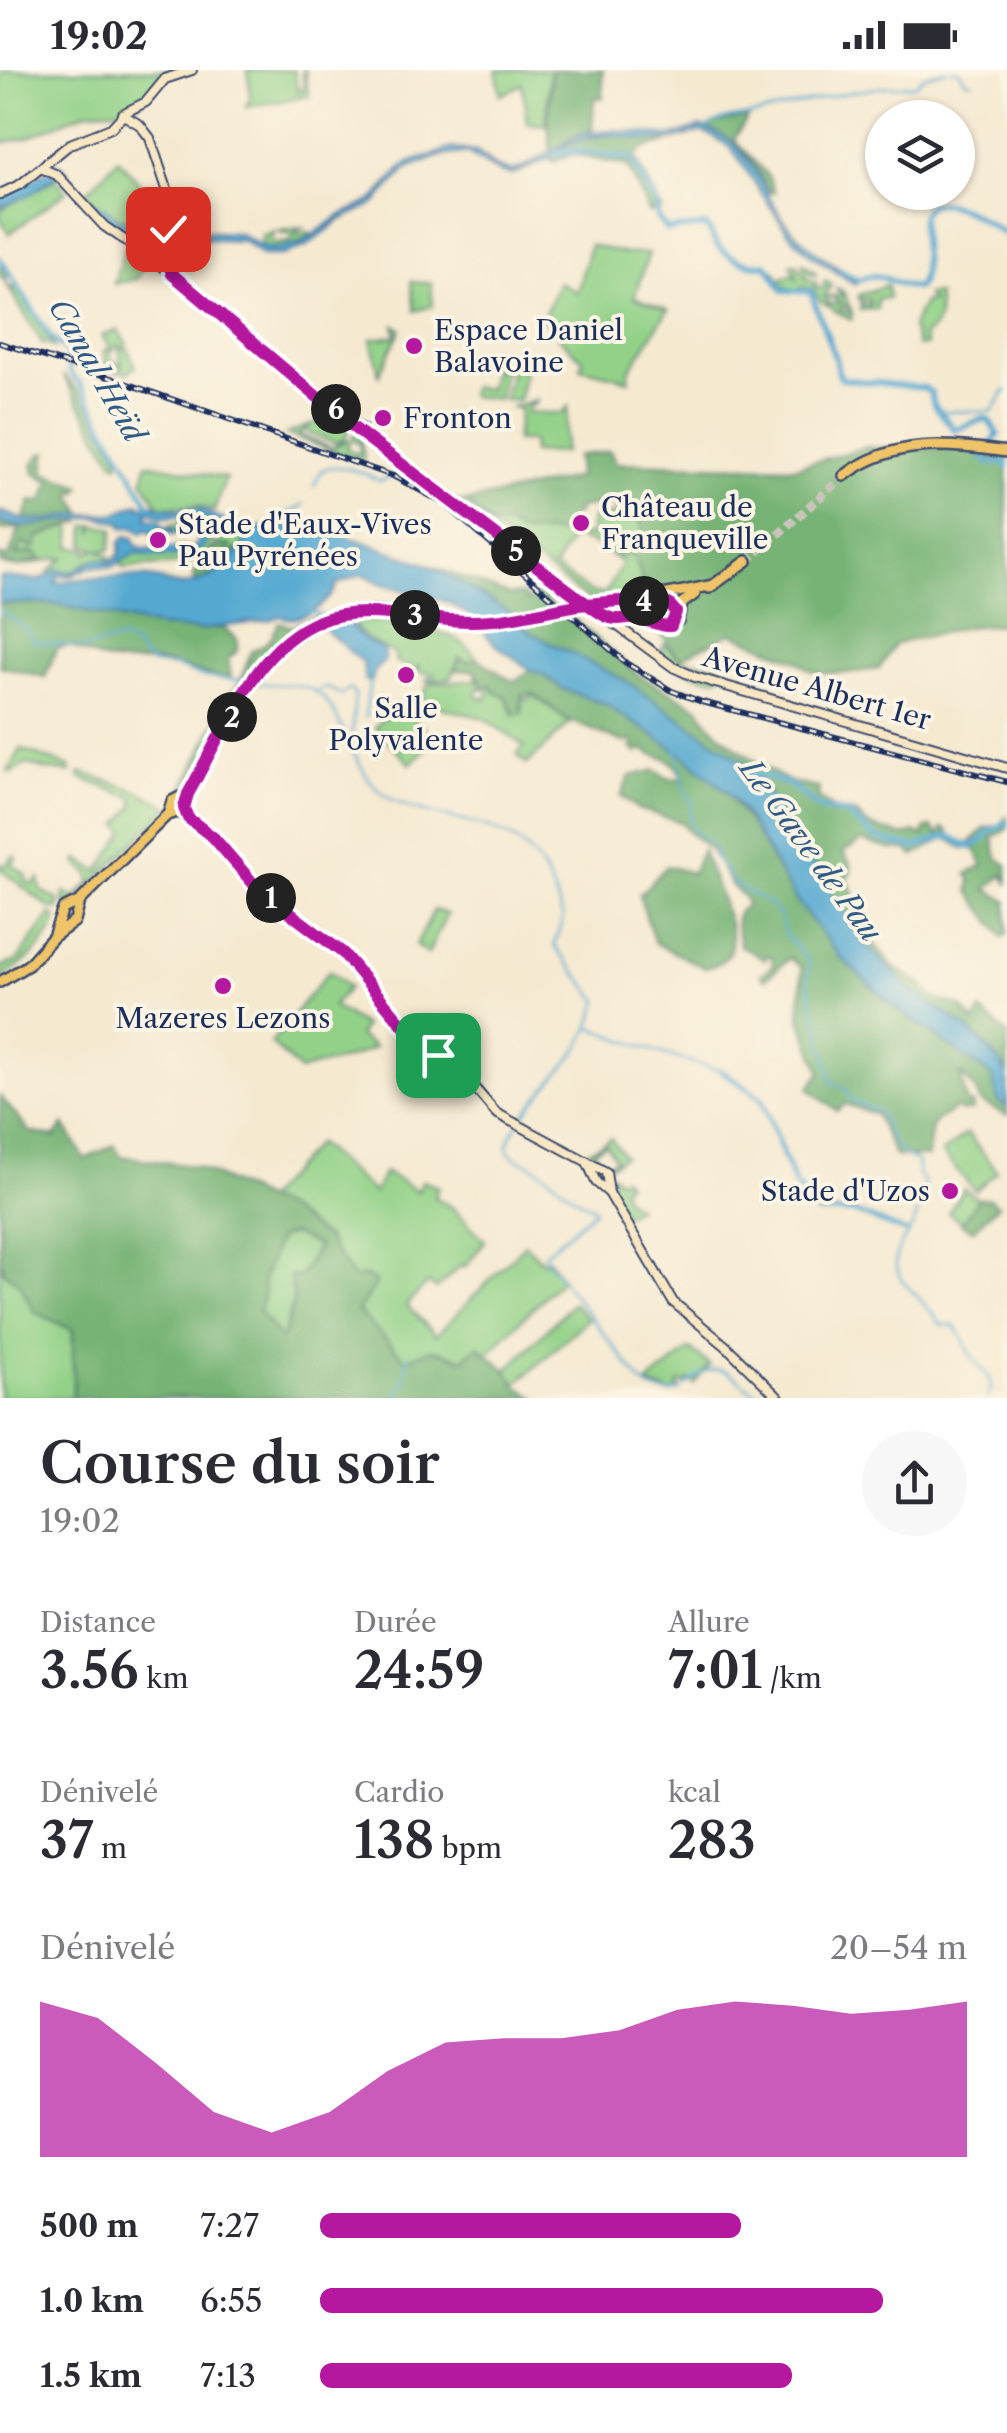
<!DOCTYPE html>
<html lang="fr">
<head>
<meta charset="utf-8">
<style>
  body { margin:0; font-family:"Libre Caslon Text",serif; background:#f7f7f7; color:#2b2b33; height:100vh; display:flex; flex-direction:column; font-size:38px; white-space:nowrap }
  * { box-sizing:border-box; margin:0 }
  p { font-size:32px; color:#7c7c81 }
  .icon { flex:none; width:55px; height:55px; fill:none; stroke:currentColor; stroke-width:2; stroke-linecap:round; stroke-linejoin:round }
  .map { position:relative; height:1328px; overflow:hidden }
  .drawer { display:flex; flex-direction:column; background:#fff; flex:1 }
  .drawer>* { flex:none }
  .tools { position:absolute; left:865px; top:30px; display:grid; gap:20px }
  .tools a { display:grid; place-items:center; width:110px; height:110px; border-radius:50%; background:#fff; box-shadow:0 2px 8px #0004; font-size:50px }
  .pin { position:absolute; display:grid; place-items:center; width:85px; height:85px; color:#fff; margin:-42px; border-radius:20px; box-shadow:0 5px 15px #0006 }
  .km { position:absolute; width:50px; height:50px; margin:-25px; border-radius:50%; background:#222; color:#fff; font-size:28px; line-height:50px; text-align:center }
  .round { display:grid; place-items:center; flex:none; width:105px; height:105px; border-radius:52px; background:#f7f7f7 }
  .head { display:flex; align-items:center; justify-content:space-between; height:170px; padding:0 40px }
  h1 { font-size:55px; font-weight:600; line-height:75px }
  .metrics { display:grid; grid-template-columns:repeat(3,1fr); gap:15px; height:170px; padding:10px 40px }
  .metrics div { display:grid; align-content:center }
  .metrics b { font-size:50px; font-weight:600 }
  .metrics small { font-size:28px; font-weight:400 }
  .metrics p { font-size:28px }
  .chart { height:280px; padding:20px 40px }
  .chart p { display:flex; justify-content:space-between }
  .chart svg { width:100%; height:180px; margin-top:10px; fill:#b5179e; opacity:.7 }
  ul { padding:0 40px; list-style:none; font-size:32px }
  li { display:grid; grid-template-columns:160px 120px 1fr; align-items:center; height:75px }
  li i { height:25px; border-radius:12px; background:#b5179e }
  .status { display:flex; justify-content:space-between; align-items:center; height:70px; padding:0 50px; background:#fff; direction:ltr }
  .status svg { height:28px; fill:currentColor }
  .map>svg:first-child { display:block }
</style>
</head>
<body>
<div class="status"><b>19:02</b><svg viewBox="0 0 49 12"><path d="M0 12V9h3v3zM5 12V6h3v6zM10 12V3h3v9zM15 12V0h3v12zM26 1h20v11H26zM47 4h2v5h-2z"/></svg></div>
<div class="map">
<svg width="1007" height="1328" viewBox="0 0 1007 1328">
  <rect width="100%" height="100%" fill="#fcf5e5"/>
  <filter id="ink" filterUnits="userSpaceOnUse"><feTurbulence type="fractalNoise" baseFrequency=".01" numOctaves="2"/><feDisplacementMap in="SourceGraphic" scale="20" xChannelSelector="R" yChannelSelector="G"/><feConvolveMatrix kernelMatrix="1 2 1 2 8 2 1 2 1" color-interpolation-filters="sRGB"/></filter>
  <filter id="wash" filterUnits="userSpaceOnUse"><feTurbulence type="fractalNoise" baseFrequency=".0048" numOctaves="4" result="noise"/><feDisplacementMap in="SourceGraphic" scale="40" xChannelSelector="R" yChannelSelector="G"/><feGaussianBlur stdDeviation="2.25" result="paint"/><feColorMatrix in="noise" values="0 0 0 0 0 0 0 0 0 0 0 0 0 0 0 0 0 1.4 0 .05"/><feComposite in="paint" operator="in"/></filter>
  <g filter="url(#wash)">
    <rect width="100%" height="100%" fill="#f5e9d0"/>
    <path fill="#93d188" stroke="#578073" stroke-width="2.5" fill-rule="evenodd" d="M6 0H187L162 7 142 31 124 39 88 41 26 68 0 73V4Z
      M248 0H294L298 21 304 20 302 0H305L309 26 246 37 250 28Z
      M496 0H550L546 55 527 53 522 14 501 25Z
      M118 89 150 124 144 157 106 142 85 124Z
      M55 109 67 121 9 164 0 148V140Z
      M305 157 296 161 297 165 308 162 311 165C297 175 280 183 262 176V165L276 161 270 167 274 174 290 172 293 167 289 163 281 164V161Z
      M126 173 149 189 137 209 114 214Z
      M590 175 627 184 649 183 634 227 668 240 629 301V310L581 298 583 289 559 268 561 258 546 254 543 248 559 212 577 222Z
      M797 193 800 201 804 199 803 193 816 203V205L808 202 804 207 817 213 814 216 816 219 824 217 825 210 832 214 824 227 828 228V234L840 233 830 226H842L835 218 843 221 851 240 844 235 840 239 852 243 851 250 821 232 812 219 801 216 800 219 792 221 781 214 774 199 782 213 783 207 794 204 798 211 791 194Z
      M0 196 11 204 5 208 1 203 17 231 12 216 17 217 55 278 45 272 43 274 0 204Z
      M411 212 431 213 433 236 415 241Z
      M887 215 889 228 877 229V239L860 240 861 233 869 236 870 230H859V225Z
      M937 224C939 241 942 257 923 265L926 275 917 276 912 256 924 232H931L927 225Z
      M395 255 401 259 379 304 371 269 396 266Z
      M118 260 127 274 122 278H127L136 297 124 304 118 275 110 284 111 290 120 293 119 303 104 296V280L111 279 102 266Z
      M496 283 521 288 524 305 519 330H504L512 295 509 291 505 293 499 329 470 326 469 323 472 317 488 319 493 300H496L493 298Z
      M63 305 78 320 119 387 118 394 113 391Z
      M537 330 534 335 528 336V343H562L568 337 564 382 532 383V371H516L520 339 513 337Z
      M326 349 328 357 338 359 347 352 350 358 344 370 335 373 310 364 306 359 299 365 332 378 347 370 350 372 347 378 358 385 361 376 352 368 355 363 360 365 364 388 360 391 286 364Z
      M147 393 226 408 214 441 198 436 159 437 143 410Z
      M456 431 466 432 492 456 506 454 591 466V449L594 446 612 445 617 452 637 448 642 453 643 471 625 474 614 480 631 483C639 494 642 505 642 518L634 526 590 531ZM572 467 597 475 622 493 606 523H592L554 498Z
      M190 448 202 451 212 458C223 507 154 490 125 498L119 493 136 483C151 487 191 486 204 478L208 465 199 452 186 453 184 459 178 461 167 457Z
      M72 455 71 477 87 479V483L97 479 85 475 86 456 93 455V463L95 455 114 459 110 480H99L114 490 89 491 72 503 59 500 49 507V502L64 488C45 488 22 501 0 494L10 497 42 490 34 482 16 486 22 473 36 477 38 467Z
      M224 464 245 468 241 480 235 479 217 499 215 494 230 478 216 476Z
      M625 534 661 535 672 550 612 547 595 537Z
      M371 550C402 555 460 557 476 588L469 592 459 588 451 608 426 612 427 608 434 607V604L418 602 419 594 416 600 395 591V584L366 569 355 557 359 552Z
      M665 574 679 589 720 596 719 607C699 610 676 596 658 584Z
      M479 610 481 613V619L476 620 478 627 487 629 488 622 483 617 490 615 494 622 506 626 512 640 523 639 520 627 527 630 533 625 570 653 527 694 517 685 524 676 483 648 423 633 426 618 432 613Z
      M399 633 435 670 410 694 375 657Z
      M21 679 70 697 71 702 47 700 27 694 11 703 8 702Z
      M83 703 136 720 166 735 168 739 72 834 64 835V822L74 828 91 812 90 805 77 793 79 789 99 801 125 762 119 755 134 736V728L80 708 79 704Z
      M13 786 17 788 12 795 27 805 25 809 33 815 39 808 41 820 58 830 59 839 50 838 0 799V794L5 796Z
      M434 840 447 844 428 884 416 875Z
      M51 844 57 848C48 876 24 894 0 909V897L17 891Z
      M329 901 349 917 333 936 364 956 358 966 374 977C351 991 325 992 300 1001L271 973Z
      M967 1063 997 1101 975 1121 942 1083Z
      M611 1068 624 1086 617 1091 606 1074 594 1081 604 1096 613 1090 615 1093 605 1097 582 1085Z
      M317 1073 374 1123 384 1102 418 1121 422 1111 439 1117 434 1127 453 1138 485 1171 465 1197 462 1194 437 1219 428 1213 406 1235 436 1265 525 1174 543 1192 548 1188 562 1209 487 1284 478 1276 463 1289 433 1279 405 1290 358 1241 376 1214 353 1208 326 1168 264 1131Z
      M611 1104 619 1110 623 1107 627 1113 622 1117 625 1128 637 1137 625 1145 610 1119Z
      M964 1119 978 1129 962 1152 948 1143Z
      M293 1164 319 1175 300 1207 282 1270 258 1242 264 1226 263 1209 279 1167Z
      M0 1189 4 1202 19 1213 35 1242 73 1260V1328H0Z
      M573 1233 588 1249 515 1315 507 1300Z
      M690 1279 710 1295 694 1314 689 1310 684 1315 680 1312 677 1316 680 1319 671 1323 646 1314Z"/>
    <path fill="#76b374" stroke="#487169" stroke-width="2.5" fill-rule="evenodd" d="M552 0H603V28H594L592 61 575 65 551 82 548 58Z
      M749 46 734 69 768 106 775 122 770 121 769 124C757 96 737 68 706 58L716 53Z
      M602 65 674 70 642 79 635 87 662 140 649 143 628 96 572 84 553 92 549 89 569 74Z
      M867 377 942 379 1007 385V554L966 557 895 574 879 599 847 603H815L796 590 731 563 679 589 634 526 642 517C642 505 639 493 630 483L620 487 614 483 625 474 643 471 642 453 637 448 625 453 612 450V445L620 437 611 434 578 438 577 444 571 447 572 463H519L506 455 493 456 466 432 578 407 577 386 610 381 616 393 795 397Z
      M47 382 44 402 81 416 78 422 73 421 72 426 82 442 81 452 38 467 37 476 31 478 23 473 16 485 33 482 42 489 18 497 0 492V485L8 488 20 458 0 460V452L20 457 31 431 42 432 51 412 35 403 33 394 42 383Z
      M230 475 214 498 236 479 240 482 218 503 194 512 193 503 200 498 198 492 210 485 216 476Z
      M429 495 509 525 523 524 527 531 540 522 557 541 564 540 637 604 700 638C704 659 766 699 787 710 797 715 809 716 819 718L818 727 833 739 857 744 867 755 905 766 914 762 923 766 925 759 931 757 939 765 943 758 948 761 947 768 969 774 985 758 1001 755 1007 747V760L993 767 997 788 1007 795V812L1003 805 987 819 1007 831V865L1003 867 969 821 971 810 967 804 983 795 975 779 963 778 946 768 913 786 908 780 890 779 862 771 843 782 851 795V804L846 807 872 860 871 869 893 897 918 911 934 928 962 937 974 952 981 941 1007 964V1003L982 971 910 919 866 875 749 696 625 611 531 563 509 542Z
      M0 533 55 534 158 557 223 558 237 569V581L228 589 231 608C210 608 196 601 177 596 161 591 146 592 130 593 108 594 88 585 70 576L57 578 45 607 0 596Z
      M320 545 277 573 257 596 184 722 180 723 229 625 239 614 252 581C269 574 272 568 279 552L292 557Z
      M459 588 469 592 477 588 510 610H516L531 600 544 605 563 619 605 634 647 660 682 684 727 722 758 765 794 827 840 887 891 934 992 1006 999 1032 1007 1038V1046L980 1031 974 1018 960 1004 967 1034 972 1033 973 1040 960 1042 957 1037C950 1044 942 1045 935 1052 929 1060 930 1077 928 1087L895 1086 875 1044 845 1034 837 1041 809 1019 821 1002 800 948 802 898 790 888 765 909 761 905 773 895 772 887 767 885 765 889 740 876C739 861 728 846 746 836L745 828 732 816 710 779 691 764 681 752 638 739 621 726 630 706 655 700 667 708 683 709C668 678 662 694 643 679L637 683 631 677 635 675 632 671 623 672 570 651 533 624 521 626 522 643 514 645 506 626 494 622 491 615 482 617 480 608H476L477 601 454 600Z
      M702 780C710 802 738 860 730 880 725 892 716 895 705 898L655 873 639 825 667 796 692 803Z
      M0 1026 30 1062 55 1067 64 1054 85 1089 114 1075 121 1086 198 1097 285 1139 326 1168 353 1208 367 1206 376 1213 358 1241 405 1289 433 1279 463 1289 478 1276 507 1300 515 1315 536 1328H73V1260L35 1242 19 1213 4 1202 0 1189ZM293 1164 318 1176 300 1207 290 1206 294 1232 282 1269 258 1241 264 1226 263 1209 279 1167Z
      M989 1128 998 1135 973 1160 961 1154 978 1129Z"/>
    <path fill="#55a9d1" stroke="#386c98" stroke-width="2.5" fill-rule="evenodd" d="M700 57C751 68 759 118 787 154 799 168 814 181 829 191 838 197 845 204 856 207L855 214 811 185 789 164 731 78 711 65 700 62 674 70H643L612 65 590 67 569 74 549 89 512 105 499 102 466 83 441 86 407 99 376 133 339 151 307 176 283 185H262L244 171 171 168 167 173 133 165 101 148 60 103 34 122 0 138V127L60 94 88 128 125 152 166 160 238 163 264 177 276 179 301 173 341 145 373 130 406 94 452 78 477 82 494 96 510 101 522 98 584 63 612 60 673 66Z
      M139 433 141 437 150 434 178 440 200 439 228 452 254 458 279 455 344 465 429 495 509 542 531 563 626 611 750 696 866 875 910 919 967 958 996 987 1007 1003V1038L999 1032 992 1006 891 934 840 887 794 827 745 744 727 722 682 684 605 634 563 619 544 605 531 600 496 575 467 544 448 532 382 514 363 504 337 514C331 533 299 556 280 546L270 550 200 560 158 557 55 534 0 533V507L39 510 59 500 72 502 95 489 111 492 120 484V473L126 466 134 468 136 476C157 483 175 475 194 478L198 471 195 457C183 463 176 467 161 461L153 464 148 459 142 463 134 457 122 458V453L96 447 22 457 0 452V441L25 450H48L77 444H115ZM148 440 162 447 199 446 230 461H251L252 468H245C237 494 207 514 179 515 169 515 160 508 149 507 120 506 84 507 55 513L59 505 71 506 90 497H112L136 483C157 489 169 485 191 486L204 478 208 465 199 452 187 453 177 461 162 455 160 450 148 448Z
      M339 549 344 554 353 553 351 556 365 570 384 580 385 590 374 601 372 611H365L363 593 321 556Z"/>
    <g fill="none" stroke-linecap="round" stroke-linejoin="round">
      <path stroke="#55a9d1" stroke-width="2.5" d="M952 0H954
        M958 0 965 10 972 12
        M706 58C723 46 747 47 767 42 817 30 864 16 915 15L924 6 947 0
        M939 341 991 342 1007 320
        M314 416C316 413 319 403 322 401 334 390 368 404 380 411L404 403
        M278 457 280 445 295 441 304 434
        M0 540 28 560 35 572 86 578 122 569 136 576 140 584 152 594 177 597 204 607 246 611
        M307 541 324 546
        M256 613C275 616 297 611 316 622 341 636 352 699 382 723 399 736 418 740 438 745 514 761 539 771 563 848L554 876 599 931C594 948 586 968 575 983 561 1003 504 1059 508 1081 517 1090 519 1090 529 1094 552 1104 568 1127 593 1137L595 1140 544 1184 545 1188 643 1314C656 1321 666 1326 681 1320
        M319 620 325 617 342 625 349 619 355 625 352 663 356 681 353 684
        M365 648 370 610
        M676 677 685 720 692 732 690 751 694 761 713 776 716 788 734 814 771 835 780 846 785 864 809 892 808 910 832 1013 845 1018 852 1031 879 1042C890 1064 891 1083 918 1092V1104L924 1113C922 1125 919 1142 914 1153 905 1173 885 1185 903 1211 915 1226 930 1238 940 1254L955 1256C967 1273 972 1293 989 1306L991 1321 987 1328
        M590 957C633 974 675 989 720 1000
        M685 1316C728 1279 732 1313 765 1328
        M396 1328 405 1308 408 1284"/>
      <path stroke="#55a9d1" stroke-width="5" d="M0 188 50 266 66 280C72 296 64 302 80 313L151 438
        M720 1000 761 1028 794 1113
        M797 1117 817 1143 854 1142 905 1162"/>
      <path stroke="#55a9d1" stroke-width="6" d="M554 84 571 81 629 88C642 101 644 121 656 131L658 149 667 160 706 156C712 162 713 172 719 177 732 189 749 197 766 194L783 220 811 222C818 243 827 264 834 285 838 295 836 301 842 309L925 318 931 323 934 335 955 360 983 349 989 350 998 365 981 386 990 393 1004 392 1007 396
        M841 200 858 210C880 197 893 217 917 218 938 196 896 120 951 135 970 139 989 156 1007 165
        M747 701 789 714 819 738 849 745 874 767 896 774 915 777 949 766 969 777 982 771 990 761 1007 753"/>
    </g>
  </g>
  <g filter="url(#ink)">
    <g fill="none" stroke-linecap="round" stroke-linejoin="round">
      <path stroke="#c9c4b9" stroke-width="9" stroke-dasharray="9 4.5" stroke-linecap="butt" d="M747 491 844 406"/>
      <g stroke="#3c4b6f" stroke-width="12">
        <path id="secondary" d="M122 44 140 55 150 68 169 125 165 183 171 204
          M41 98 57 105 104 156 161 195 354 354 370 363 374 370 449 431 673 597 695 607 1007 698
          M0 124 21 114 70 74 111 58 126 42 146 32 165 9 192 0
          M614 554 617 549 629 547 669 556 679 551 683 532
          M177 742 214 768 259 819 343 883 408 961 466 1008 496 1043 606 1102 609 1123
          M588 1094 596 1112 609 1123 673 1232 726 1276 779 1328"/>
      </g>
      <g stroke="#3c4b6f" stroke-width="14">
        <path id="primary" d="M844 406C893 368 948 374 1007 382
          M709 518 747 491
          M656 531 677 537 695 524
          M598 533C643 530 672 523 714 515
          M168 745 172 731 188 723
          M53 867 63 839 80 831 167 745 183 740 188 723C232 646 273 534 381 541 404 543 426 548 449 550 485 553 520 547 555 539
          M0 912 28 895 53 867 75 851 80 831"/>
      </g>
      <use href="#secondary" stroke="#f9e7c3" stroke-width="8"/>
      <use href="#primary" stroke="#efc469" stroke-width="9"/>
      <g stroke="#1b2f5e" stroke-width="6">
        <path id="rail" d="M0 273 105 306 393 406 444 433 626 593 672 621 702 632 1007 712"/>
      </g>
      <use href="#rail" stroke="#fcf5e5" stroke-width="2.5" stroke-dasharray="8" stroke-linecap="butt"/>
      <g stroke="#3c4b6f" stroke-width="14" stroke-linecap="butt">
        <path id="primary-bridge" d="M555 539 598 533"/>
      </g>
      <use href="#primary-bridge" stroke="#efc469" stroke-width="9"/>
    </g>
  </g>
  <g fill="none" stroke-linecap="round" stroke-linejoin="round" filter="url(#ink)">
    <g stroke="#fff" stroke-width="20">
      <path id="route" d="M168 159 166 183 172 204 354 358 583 531C593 538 606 550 619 549 624 549 629 547 635 548 645 550 656 554 666 556H671L676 542 669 534C640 527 608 532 578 535 543 541 508 551 472 551 396 551 332 518 271 586 239 620 212 682 188 724L184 738 188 748 214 768 258 819 343 883 408 961 438 985"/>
    </g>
    <use href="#route" stroke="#b5179e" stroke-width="12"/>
  </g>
  <g fill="#b5179e" stroke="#fcf5e5" stroke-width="4">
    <circle cx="414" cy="276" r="10"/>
    <circle cx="383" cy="348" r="10"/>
    <circle cx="581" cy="453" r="10"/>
    <circle cx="158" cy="470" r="10"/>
    <circle cx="406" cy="605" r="10"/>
    <circle cx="223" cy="916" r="10"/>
    <circle cx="950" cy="1121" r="10"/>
  </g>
  <g text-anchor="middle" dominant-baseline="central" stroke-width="8" stroke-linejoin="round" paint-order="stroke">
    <g font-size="28" fill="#1b2f5e" stroke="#fcf5e5" text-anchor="start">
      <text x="434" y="260">Espace Daniel<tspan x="434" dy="32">Balavoine</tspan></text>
      <text x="403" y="348">Fronton</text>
      <text x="601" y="437">Château de<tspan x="601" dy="32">Franqueville</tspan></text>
      <text x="178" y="454">Stade d'Eaux-Vives<tspan x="178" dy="32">Pau Pyrénées</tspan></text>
      <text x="406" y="638" text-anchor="middle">Salle<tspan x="406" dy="32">Polyvalente</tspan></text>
      <text x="223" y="948" text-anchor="middle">Mazeres Lezons</text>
      <text x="930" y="1121" text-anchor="end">Stade d'Uzos</text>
    </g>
    <g font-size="28" fill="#1b2f5e" stroke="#fcf5e5">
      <text transform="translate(817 618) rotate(16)">Avenue Albert 1er</text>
    </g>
    <g font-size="30" font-style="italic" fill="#2f5a86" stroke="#fcf5e5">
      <text transform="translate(97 300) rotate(60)">Canal Heïd</text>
      <text transform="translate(811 780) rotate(54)">Le Gave de Pau</text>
    </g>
  </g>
</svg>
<div class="tools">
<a><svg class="icon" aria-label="layers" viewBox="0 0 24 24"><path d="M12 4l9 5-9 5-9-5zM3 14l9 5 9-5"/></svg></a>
</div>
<div class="pin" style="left:438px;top:985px;background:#1e9e55"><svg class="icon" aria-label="arrive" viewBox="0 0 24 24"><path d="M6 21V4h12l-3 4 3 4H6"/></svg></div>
<div class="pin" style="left:168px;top:159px;background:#d93025"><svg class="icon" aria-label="check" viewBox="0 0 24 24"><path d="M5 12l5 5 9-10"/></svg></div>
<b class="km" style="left:271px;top:828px">1</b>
<b class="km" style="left:232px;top:647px">2</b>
<b class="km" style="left:415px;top:545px">3</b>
<b class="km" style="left:644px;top:531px">4</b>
<b class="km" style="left:516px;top:481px">5</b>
<b class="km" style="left:336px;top:339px">6</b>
</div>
<section class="drawer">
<div class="head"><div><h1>Course du soir</h1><p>19:02</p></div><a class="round"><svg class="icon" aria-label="share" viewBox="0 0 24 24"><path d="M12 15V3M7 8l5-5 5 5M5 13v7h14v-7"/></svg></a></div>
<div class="metrics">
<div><p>Distance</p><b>3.56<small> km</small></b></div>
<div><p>Durée</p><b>24:59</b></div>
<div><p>Allure</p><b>7:01<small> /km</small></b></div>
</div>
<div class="metrics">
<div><p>Dénivelé</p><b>37<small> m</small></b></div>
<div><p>Cardio</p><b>138<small> bpm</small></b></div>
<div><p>kcal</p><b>283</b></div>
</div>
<div class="chart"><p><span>Dénivelé</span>20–54 m</p>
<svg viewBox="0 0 160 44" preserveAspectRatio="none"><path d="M0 44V6L10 10L20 21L30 33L40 38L50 33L60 23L70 16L80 15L90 15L100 13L110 8L120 6L130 7L140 9L150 8L160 6V44z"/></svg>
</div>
<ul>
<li><b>500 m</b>7:27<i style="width:65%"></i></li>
<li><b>1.0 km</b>6:55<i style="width:87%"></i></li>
<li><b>1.5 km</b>7:13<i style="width:73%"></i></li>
</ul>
</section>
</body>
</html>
